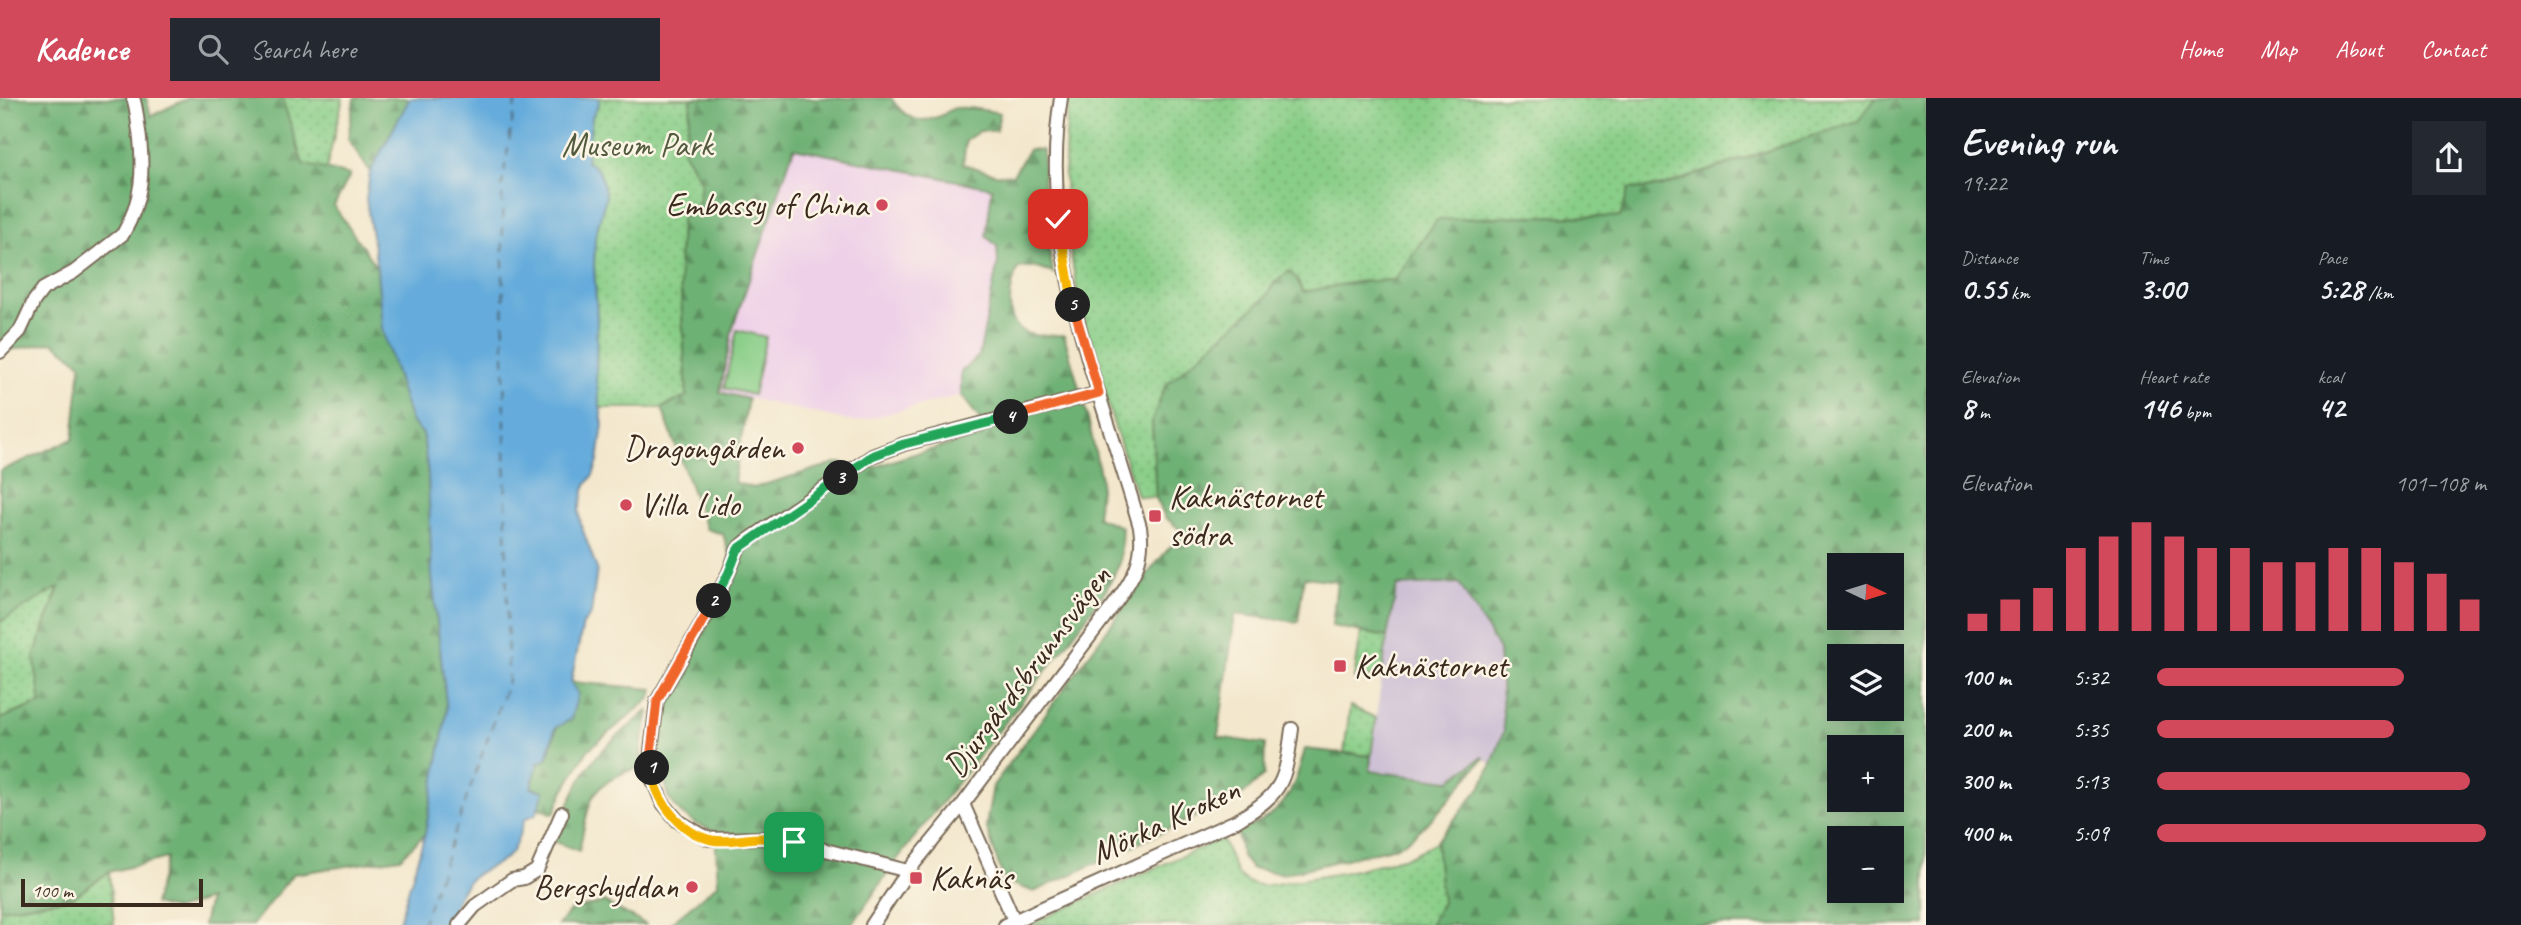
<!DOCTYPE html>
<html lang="en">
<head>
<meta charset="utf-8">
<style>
  body { margin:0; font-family:Caveat,sans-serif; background:#242831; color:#f1f3f6; height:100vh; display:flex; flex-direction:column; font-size:26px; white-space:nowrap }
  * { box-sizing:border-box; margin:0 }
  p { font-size:23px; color:#9ea1a6 }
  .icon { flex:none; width:38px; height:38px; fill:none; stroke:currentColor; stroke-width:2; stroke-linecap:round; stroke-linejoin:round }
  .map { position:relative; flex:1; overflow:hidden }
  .details { display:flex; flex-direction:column; background:#171b24; width:595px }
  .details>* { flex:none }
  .needle { width:46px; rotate:94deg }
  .buttons { position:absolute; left:1827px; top:455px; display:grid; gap:14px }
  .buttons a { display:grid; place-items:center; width:77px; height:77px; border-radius:0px; background:#171b24; box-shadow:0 4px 18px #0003; font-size:35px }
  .scale { position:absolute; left:21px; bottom:18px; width:182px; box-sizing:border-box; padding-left:7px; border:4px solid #3b2a1e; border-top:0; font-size:19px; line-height:24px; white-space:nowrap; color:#3b2a1e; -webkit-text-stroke:5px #fcf5e5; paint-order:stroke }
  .pin { position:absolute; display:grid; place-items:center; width:60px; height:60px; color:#fff; margin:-30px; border-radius:14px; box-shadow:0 4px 10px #0006 }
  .km { position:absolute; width:35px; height:35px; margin:-18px; border-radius:50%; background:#222; color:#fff; font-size:19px; line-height:35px; text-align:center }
  .round { display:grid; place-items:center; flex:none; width:74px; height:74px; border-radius:0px; background:#242831 }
  .summary { display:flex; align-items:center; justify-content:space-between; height:119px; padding:0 35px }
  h1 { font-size:38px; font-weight:700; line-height:52px }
  .stats { display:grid; grid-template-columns:repeat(3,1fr); gap:10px; height:119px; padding:7px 35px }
  .stats div { display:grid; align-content:center }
  .stats b { font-size:30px; font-weight:700 }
  .stats small { font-size:19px; font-weight:400 }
  .stats p { font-size:19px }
  .chart { height:196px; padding:14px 35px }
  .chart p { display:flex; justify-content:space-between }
  .chart svg { width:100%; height:126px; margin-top:7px; stroke:#d1495b; stroke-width:6 }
  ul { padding:0 35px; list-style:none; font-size:23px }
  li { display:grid; grid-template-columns:112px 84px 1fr; align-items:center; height:52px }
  li i { height:18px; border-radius:9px; background:#d1495b }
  header { display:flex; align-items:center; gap:42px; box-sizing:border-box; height:98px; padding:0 35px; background:#d1495b; color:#fff }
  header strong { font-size:33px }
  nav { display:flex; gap:38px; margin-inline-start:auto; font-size:24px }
  .search { width:490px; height:63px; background:#242831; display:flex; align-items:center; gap:18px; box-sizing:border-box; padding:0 24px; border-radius:0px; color:#9ea1a6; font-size:26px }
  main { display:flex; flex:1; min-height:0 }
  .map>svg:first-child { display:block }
</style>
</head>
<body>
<header>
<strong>Kadence</strong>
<div class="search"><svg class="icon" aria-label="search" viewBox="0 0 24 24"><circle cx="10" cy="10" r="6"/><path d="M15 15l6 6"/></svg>Search here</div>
<nav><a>Home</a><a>Map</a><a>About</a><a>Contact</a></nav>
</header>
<main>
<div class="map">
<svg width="1926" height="827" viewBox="0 0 1926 827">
  <defs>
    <pattern id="grass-dots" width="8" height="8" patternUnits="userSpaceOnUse" patternTransform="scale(1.75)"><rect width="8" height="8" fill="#89ce88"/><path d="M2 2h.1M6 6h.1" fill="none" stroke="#77b175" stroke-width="1.8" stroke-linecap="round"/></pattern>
    <pattern id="forest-firs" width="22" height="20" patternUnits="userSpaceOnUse" patternTransform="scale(1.75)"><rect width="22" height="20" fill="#6eb174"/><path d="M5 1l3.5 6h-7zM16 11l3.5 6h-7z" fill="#5c905f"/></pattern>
  </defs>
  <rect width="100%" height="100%" fill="#fcf5e5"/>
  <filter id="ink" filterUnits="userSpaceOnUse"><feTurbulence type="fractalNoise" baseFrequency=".0143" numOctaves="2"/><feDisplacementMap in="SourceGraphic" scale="14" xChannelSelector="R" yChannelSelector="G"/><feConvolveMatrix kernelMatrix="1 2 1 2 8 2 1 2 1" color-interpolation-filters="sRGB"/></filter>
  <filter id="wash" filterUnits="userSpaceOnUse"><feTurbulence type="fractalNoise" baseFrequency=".00686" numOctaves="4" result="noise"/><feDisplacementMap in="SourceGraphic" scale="28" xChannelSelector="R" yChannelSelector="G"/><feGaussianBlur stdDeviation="1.57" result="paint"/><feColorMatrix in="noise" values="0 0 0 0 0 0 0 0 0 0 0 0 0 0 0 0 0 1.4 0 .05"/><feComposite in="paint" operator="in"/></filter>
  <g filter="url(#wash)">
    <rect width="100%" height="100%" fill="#f2e6ca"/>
    <path fill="#eed0e8" d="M794 49 992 90 998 164 979 258 961 274V297L855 324 720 294 733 229Z"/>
    <path fill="#ccbed4" d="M1459 485 1499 552 1504 633 1492 666 1481 659 1450 683 1369 673 1384 562 1397 487Z"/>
    <path fill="url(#grass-dots)" stroke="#627c53" stroke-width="2" d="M249 0H343L319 101Z
      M599 0H692L684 54 701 83 699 103 681 123 679 164 687 298 662 310H599L596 282 597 221 594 167 595 140 606 98 585 64 592 19 599 6Z
      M1070 0H1876L1858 23 1659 89 1629 91 1621 119 1522 118 1437 122 1395 182 1356 184 1303 195 1297 181 1275 184 1266 199 1152 323 1156 400 1137 398C1094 262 1049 145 1070 0Z
      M59 488 34 558 41 605 0 621V524Z
      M1361 534 1387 539 1382 577 1354 581Z
      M1350 608 1376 620 1371 658 1344 655Z
      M1222 740 1237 776 1247 784 1263 788 1347 774 1410 758 1436 744 1464 827H1028Z
      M109 774 114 827H0V811L72 800Z"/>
    <path fill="url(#forest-firs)" stroke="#546e49" stroke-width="2" fill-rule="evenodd" d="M0 0H146L151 18 188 0H282L303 66 350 77 334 108 377 170 382 231 411 323 423 336 428 376 432 479 447 613 425 736 400 760 293 776 252 827H203L209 801 176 812 154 806 167 760 109 774 72 800 0 811V621L41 605 34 558 59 489 0 524V373L73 341 81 266 53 244 0 254Z
      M354 0H410L370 74 348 41Z
      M692 0H891C905 20 918 28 942 17 947 15 951 10 956 10 970 8 986 13 1000 15L996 33H980L966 42 963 66 995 76 1013 77 1029 51 1043 52 1044 124 1053 175 1034 169 1018 170C1011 186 1003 219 1021 232 1032 240 1051 237 1064 237L1088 321 1101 381 1097 419 1122 429 1120 465 1106 492 1067 546 899 759 852 827H668L718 786 715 733 696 726 680 714 668 699 659 652 663 612 727 491 733 469 723 436 706 431 662 310 687 298 679 164 681 122 699 103 701 83 684 54ZM794 50 992 90 986 138 997 148 998 164 979 258 961 274V297L979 320 982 339 910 357 875 369 836 365 753 390 734 384 748 301 720 294 733 229Z
      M1876 0H1926V827H1430L1442 804 1436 744 1480 690 1492 666 1504 633 1499 552 1459 485 1397 488 1387 539 1332 528 1337 483 1304 479 1298 524 1235 516 1218 639 1265 646 1264 677 1244 696 1034 794 1004 783 986 728 993 688 1153 469 1183 434 1165 419 1156 400 1152 323 1165 288 1266 199 1275 184 1289 173 1297 181 1303 194 1356 184 1394 182 1437 122 1522 118 1620 119 1629 91 1660 89 1858 23ZM1839 467H1892V520H1839ZM1839 558H1892V611H1839ZM1892 649V702H1839V649ZM1892 740V793H1839V740Z
      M571 584 653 591 651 600 588 652 563 694 554 716 538 710 544 693 531 691 538 665 547 661Z
      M648 612 649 615 641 650 644 669C626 672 602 683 593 699 587 709 582 740 579 753L553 743C565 716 575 687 592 664 607 644 630 629 648 612Z
      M1305 651 1371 658 1370 673 1449 683 1482 659 1484 660C1460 687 1427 734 1396 749L1283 776 1251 770 1242 759 1237 734C1285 715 1292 699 1305 651Z
      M604 804 647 827H558L571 812Z"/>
    <path fill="#89ce88" stroke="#627c53" stroke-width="2" d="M737 232 766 239 753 297 724 290Z"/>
    <path fill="#65acdc" stroke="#506b7d" stroke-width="2" d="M410 0H599V6L592 19 586 64 593 67 600 75 606 98 595 140 594 167 597 221 596 282 603 327 598 364 593 377 585 389 579 413 581 427 597 471 591 516 583 526 571 584 578 596 571 621 555 630 547 661 538 665 531 690 544 693 536 716 525 721C521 731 517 748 510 756 503 764 491 768 482 773 462 783 453 807 449 827H398L425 736 447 613 432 479 428 376 423 336 411 323 382 231 377 170 366 101 370 74Z"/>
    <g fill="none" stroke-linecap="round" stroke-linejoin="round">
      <path stroke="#4a5860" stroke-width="2" stroke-dasharray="9 7" stroke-linecap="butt" d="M422 827 508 583 502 88 516 0"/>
    </g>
  </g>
  <g filter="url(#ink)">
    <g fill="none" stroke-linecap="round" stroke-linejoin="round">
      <g stroke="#7b6c5a" stroke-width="16">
        <path id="minor" d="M0 254 20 233 34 203 43 191 74 174 123 136C143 102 144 71 139 33 137 22 137 10 133 0
          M963 706 1016 827
          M908 773 794 744 762 740 709 741 678 723 662 704 652 680 651 653 657 603 712 508 729 474 738 451 747 443 872 358 904 346 1099 295
          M459 827 475 808 512 782 524 780 537 772 562 715
          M872 827 908 773 963 706 1116 504C1134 479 1145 460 1140 429 1100 289 1037 149 1061 0
          M1005 827 1238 722C1284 694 1285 684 1292 631"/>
      </g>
      <use href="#minor" stroke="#fff" stroke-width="12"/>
    </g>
  </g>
  <g fill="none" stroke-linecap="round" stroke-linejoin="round" filter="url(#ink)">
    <g stroke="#fff" stroke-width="14">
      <path id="split-1" d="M652 670C654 701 680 735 712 742 728 745 745 740 761 740 772 740 783 743 794 744"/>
    </g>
    <g stroke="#fff" stroke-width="14">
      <path id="split-2" d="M652 670 651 653 657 603 714 503"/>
    </g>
    <g stroke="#fff" stroke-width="14">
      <path id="split-3" d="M714 503 729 474 738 451 841 380"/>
    </g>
    <g stroke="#fff" stroke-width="14">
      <path id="split-4" d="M841 380 872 358 904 346 1011 319"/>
    </g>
    <g stroke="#fff" stroke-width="14">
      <path id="split-5" d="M1011 319 1099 295 1073 207"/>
    </g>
    <g stroke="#fff" stroke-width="14">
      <path id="split-6" d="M1058 121 1073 207"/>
    </g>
    <use href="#split-1" stroke="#f5b400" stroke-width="9"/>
    <use href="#split-2" stroke="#f0652b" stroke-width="9"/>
    <use href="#split-3" stroke="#22a559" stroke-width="9"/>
    <use href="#split-4" stroke="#22a559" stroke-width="9"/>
    <use href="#split-5" stroke="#f0652b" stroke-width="9"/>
    <use href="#split-6" stroke="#f5b400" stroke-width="9"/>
  </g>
  <g fill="#d1495b" stroke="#fcf5e5" stroke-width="2.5">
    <circle cx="882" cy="107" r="7"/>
    <circle cx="798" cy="350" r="7"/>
    <circle cx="626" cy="407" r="7"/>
    <rect x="1148" y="411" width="14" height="14" rx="3.5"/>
    <rect x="1333" y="561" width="14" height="14" rx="3.5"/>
    <rect x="909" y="773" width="14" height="14" rx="3.5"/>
    <circle cx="692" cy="789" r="7"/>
  </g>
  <g text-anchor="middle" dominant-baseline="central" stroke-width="5" stroke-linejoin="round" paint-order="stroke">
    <g font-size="33" fill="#525b3e" stroke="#fcf5e5">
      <text x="637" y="47">Museum Park</text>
    </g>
    <g font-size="33" fill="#3b2a1e" stroke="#fcf5e5" text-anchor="start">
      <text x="868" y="107" text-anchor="end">Embassy of China</text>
      <text x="784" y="350" text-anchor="end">Dragongården</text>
      <text x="1169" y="399">Kaknästornet<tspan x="1169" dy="38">södra</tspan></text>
      <text x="640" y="407">Villa Lido</text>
      <text x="1354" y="568">Kaknästornet</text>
      <text x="930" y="780">Kaknäs</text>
      <text x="678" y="789" text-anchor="end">Bergshyddan</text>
    </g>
    <g font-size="33" fill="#3b2a1e" stroke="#fcf5e5">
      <text transform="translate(1027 573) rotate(-53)">Djurgårdsbrunnsvägen</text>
      <text transform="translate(1165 723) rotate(-25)">Mörka Kroken</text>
    </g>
  </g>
</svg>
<div class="buttons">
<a><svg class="needle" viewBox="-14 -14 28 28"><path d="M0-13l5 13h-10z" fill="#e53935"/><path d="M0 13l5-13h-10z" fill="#9ea1a6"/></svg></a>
<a><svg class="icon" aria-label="layers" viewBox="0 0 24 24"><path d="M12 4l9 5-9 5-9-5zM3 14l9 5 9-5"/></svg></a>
<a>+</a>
<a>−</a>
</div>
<div class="scale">100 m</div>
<div class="pin" style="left:794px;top:744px;background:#1e9e55"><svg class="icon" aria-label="arrive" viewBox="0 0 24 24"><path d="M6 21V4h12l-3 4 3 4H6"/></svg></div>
<div class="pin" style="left:1058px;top:121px;background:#d93025"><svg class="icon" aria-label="check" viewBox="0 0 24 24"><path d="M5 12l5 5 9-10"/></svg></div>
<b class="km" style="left:652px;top:670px">1</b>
<b class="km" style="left:714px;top:503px">2</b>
<b class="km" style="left:841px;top:380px">3</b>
<b class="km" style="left:1011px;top:319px">4</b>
<b class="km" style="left:1073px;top:207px">5</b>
</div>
<section class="details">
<div class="summary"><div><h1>Evening run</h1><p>19:22</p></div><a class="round"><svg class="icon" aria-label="share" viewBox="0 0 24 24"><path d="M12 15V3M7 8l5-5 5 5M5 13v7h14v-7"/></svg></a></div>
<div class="stats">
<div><p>Distance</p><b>0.55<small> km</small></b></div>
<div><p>Time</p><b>3:00</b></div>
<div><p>Pace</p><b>5:28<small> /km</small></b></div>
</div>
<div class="stats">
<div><p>Elevation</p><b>8<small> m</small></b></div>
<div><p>Heart rate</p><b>146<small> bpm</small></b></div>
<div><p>kcal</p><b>42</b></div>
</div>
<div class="chart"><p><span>Elevation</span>101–108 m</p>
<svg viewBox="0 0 160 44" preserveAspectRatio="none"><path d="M5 44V38M15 44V33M25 44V29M35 44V15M45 44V11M55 44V6M65 44V11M75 44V15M85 44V15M95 44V20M105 44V20M115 44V15M125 44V15M135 44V20M145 44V24M155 44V33"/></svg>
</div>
<ul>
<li><b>100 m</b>5:32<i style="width:75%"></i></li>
<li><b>200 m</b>5:35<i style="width:72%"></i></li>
<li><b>300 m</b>5:13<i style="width:95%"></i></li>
<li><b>400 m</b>5:09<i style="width:100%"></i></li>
</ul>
</section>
</main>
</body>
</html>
